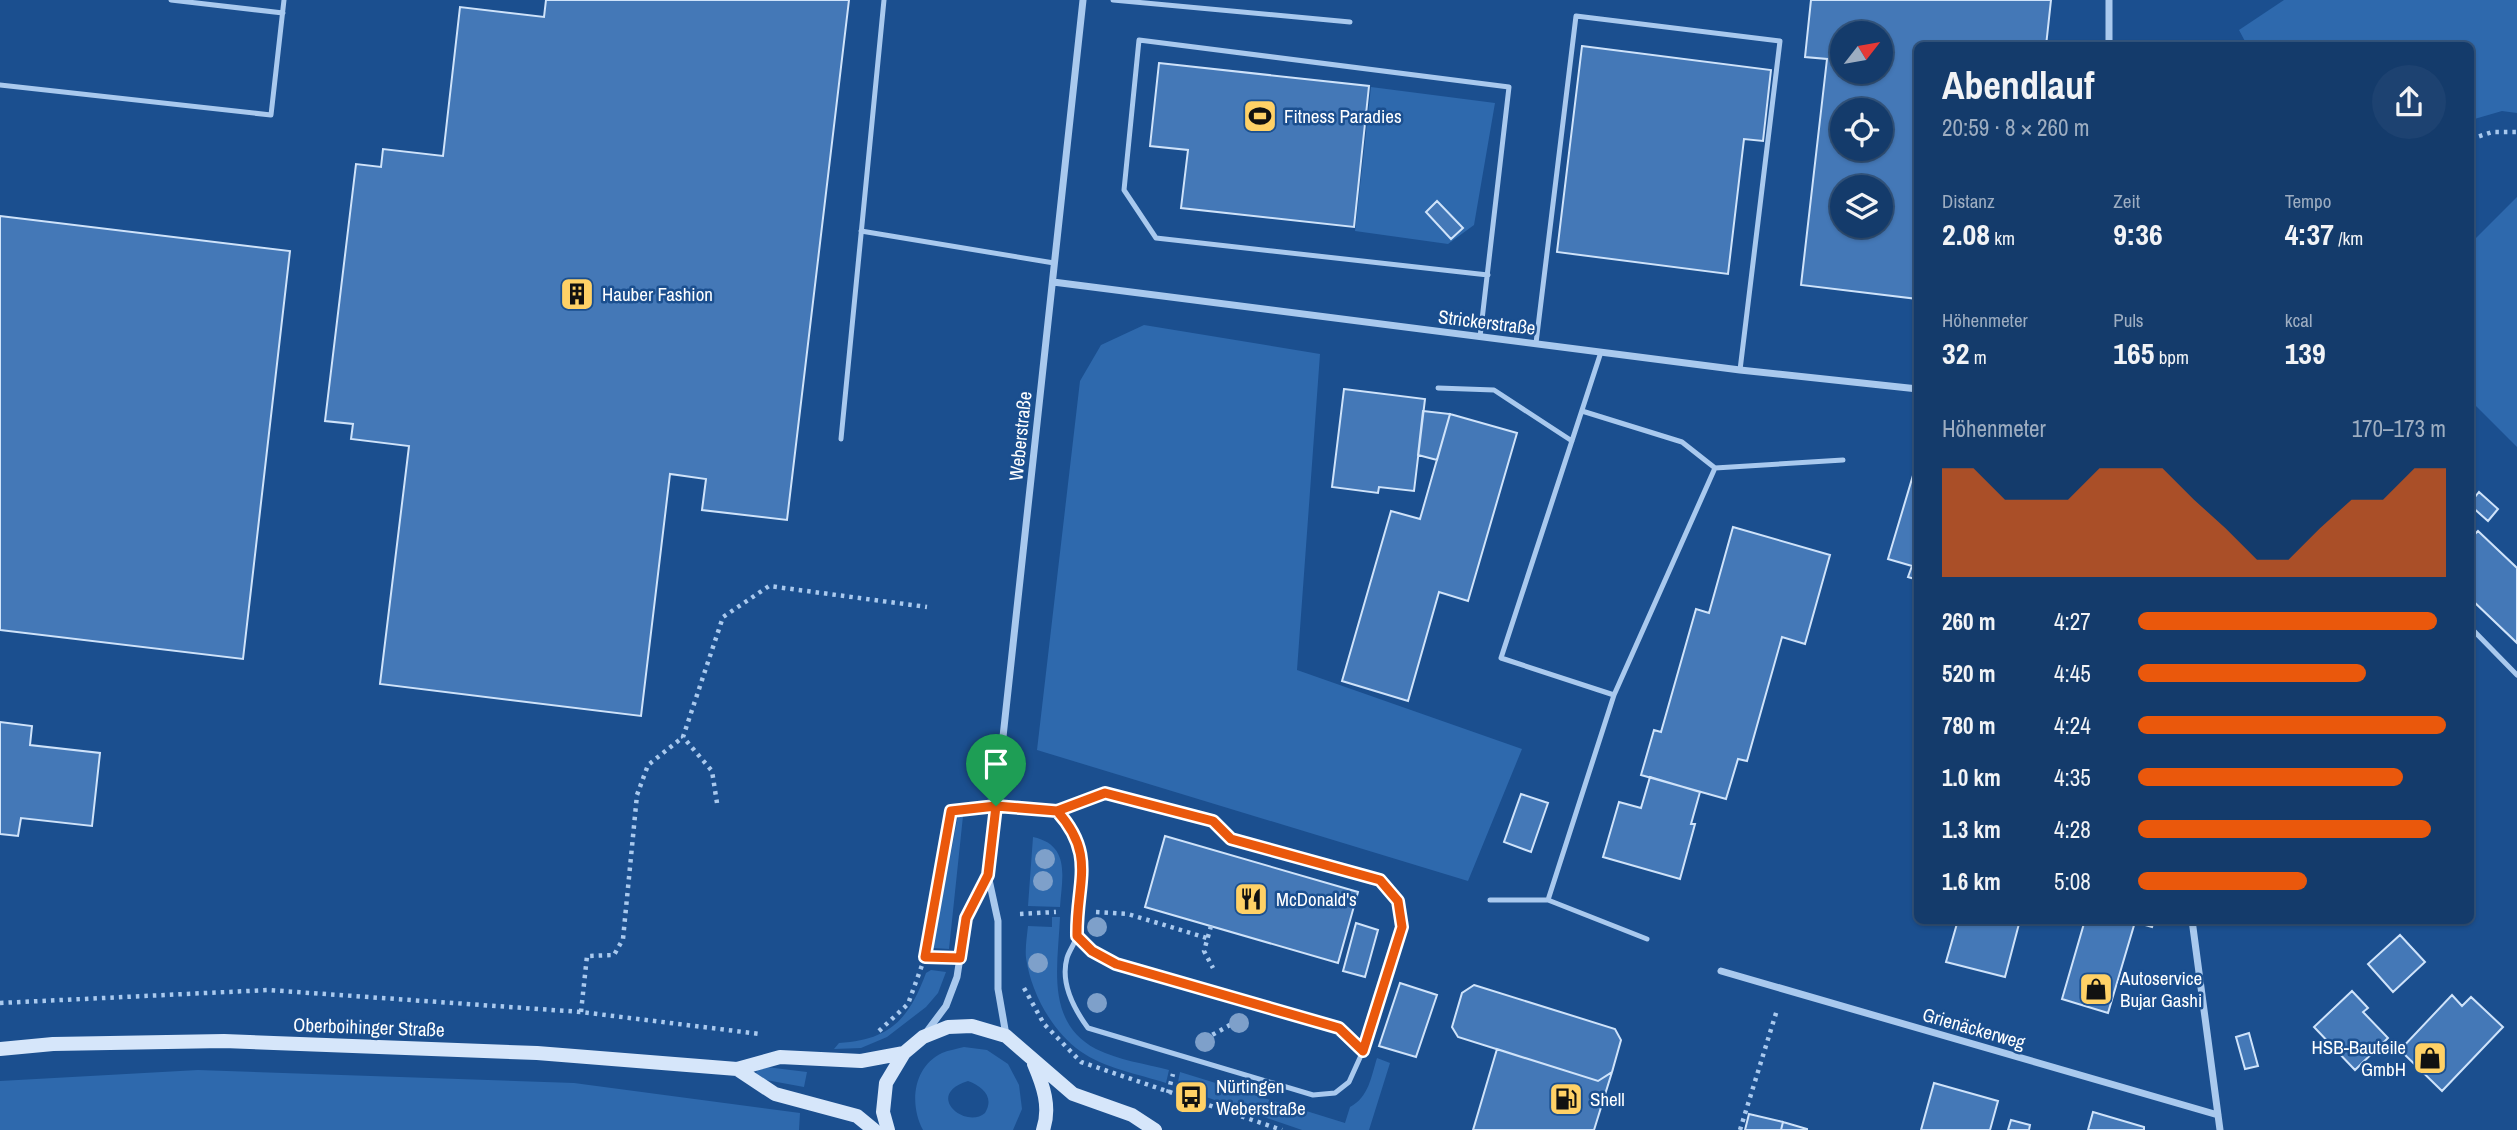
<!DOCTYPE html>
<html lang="de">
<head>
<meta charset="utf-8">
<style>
  body { margin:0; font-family:"Archivo Narrow",sans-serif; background:#1d4271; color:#f1f3f6; height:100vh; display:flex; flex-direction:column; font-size:26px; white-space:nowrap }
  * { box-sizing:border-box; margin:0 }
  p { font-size:23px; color:#9dadc1 }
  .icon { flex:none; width:38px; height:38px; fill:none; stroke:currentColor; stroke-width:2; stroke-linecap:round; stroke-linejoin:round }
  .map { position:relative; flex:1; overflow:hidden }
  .drawer { position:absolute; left:1914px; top:42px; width:560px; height:882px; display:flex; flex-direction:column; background:#143b6b; border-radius:10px; box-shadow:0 2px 5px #0004,0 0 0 2px #33557e }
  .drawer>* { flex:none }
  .needle { width:46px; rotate:59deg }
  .controls { position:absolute; left:1830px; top:21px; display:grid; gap:14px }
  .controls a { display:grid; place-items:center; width:63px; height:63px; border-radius:50%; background:#143b6b; box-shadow:0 2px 5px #0004,0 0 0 2px #33557e; font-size:35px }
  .pin { position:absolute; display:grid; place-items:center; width:60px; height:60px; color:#fff; margin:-72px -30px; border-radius:50% 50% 50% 0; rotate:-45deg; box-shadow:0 0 7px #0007 }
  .pin .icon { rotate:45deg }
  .round { display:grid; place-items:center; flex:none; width:74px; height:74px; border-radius:37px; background:#1d4271 }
  .head { display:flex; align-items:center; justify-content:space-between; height:119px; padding:0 28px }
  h1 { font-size:38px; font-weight:800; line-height:52px }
  .figures { display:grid; grid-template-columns:repeat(3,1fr); gap:10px; height:119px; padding:7px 28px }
  .figures div { display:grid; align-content:center }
  .figures b { font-size:30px; font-weight:800 }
  .figures small { font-size:19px; font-weight:400 }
  .figures p { font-size:19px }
  .chart { height:196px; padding:14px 28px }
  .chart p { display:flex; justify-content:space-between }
  .chart svg { width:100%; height:126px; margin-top:7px; fill:#ea580c; opacity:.7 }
  ul { padding:0 28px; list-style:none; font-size:23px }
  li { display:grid; grid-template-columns:112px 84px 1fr; align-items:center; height:52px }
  li i { height:18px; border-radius:9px; background:#ea580c }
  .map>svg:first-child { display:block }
</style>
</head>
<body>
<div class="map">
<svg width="2517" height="1130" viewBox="0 0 2517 1130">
  <rect width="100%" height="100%" fill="#1b4f8f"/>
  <path fill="#2e69ad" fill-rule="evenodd" d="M2284 0H2517V113L2502 111 2471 120V46L2247 45 2239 30Z
    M1371 87 1495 103 1474 225 1448 244 1355 231Z
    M2517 197V447L2471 401V243Z
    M1144 325 1320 354 1297 670 1522 749 1468 881 1037 750 1080 381 1101 345Z
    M958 815 963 816 949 949 933 948Z
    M1033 837C1071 845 1062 878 1060 907L1028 906Z
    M1052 917H1060C1058 966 1045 1022 1096 1049 1118 1060 1146 1064 1169 1070L1166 1083C1138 1074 1104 1068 1080 1051 1051 1030 1031 992 1026 958 1025 948 1027 936 1028 926L1052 927Z
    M931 970 946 972 938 993 926 1007 887 1037 861 1048 834 1049 839 1043C890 1040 909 1019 926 973Z
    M964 1047 987 1050 1008 1064 1019 1085 1022 1109 1013 1130H923C909 1104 913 1067 942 1053 949 1050 957 1049 964 1047ZM968 1081C982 1086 995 1097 985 1113 966 1130 923 1095 968 1081Z
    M1377 1058 1390 1063 1369 1130H1302L1177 1087 1180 1072 1345 1123 1350 1107C1369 1097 1371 1077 1377 1058Z
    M758 1066 807 1072 804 1087 755 1078Z
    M198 1070 574 1083 800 1113 799 1130H0V1081Z"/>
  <path fill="#4478b7" stroke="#cfe3fa" stroke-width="2" fill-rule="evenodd" d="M546 0H849L787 520 702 510 706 479 670 474 641 716 380 684 409 446 351 439 353 424 325 421 356 164 381 167 383 149 443 156 460 7 544 17Z
    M1811 0H2051L2046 46H1918V299L1801 285 1827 59 1805 57ZM1843 33H1881V72H1843ZM1843 110H1881V149H1843ZM1843 187H1881V226H1843Z
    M1582 46 1771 70 1763 141 1744 139 1728 274 1557 252Z
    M1159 63 1369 86 1354 227 1181 208 1188 150 1150 146Z
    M1437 201 1463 228 1451 239 1426 212Z
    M0 216 290 251 243 659 0 630Z
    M1344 389 1425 399 1414 491 1379 487 1378 493 1332 487Z
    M1423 411 1450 414 1437 460 1418 455Z
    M1450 414 1517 433 1468 601 1439 592 1408 701 1342 681 1391 511 1420 519Z
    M1917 462 1918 463V580L1908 577 1912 566 1888 559Z
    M2479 492 2498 509 2488 521 2471 506V502Z
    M1733 527 1830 555 1805 644 1782 637 1747 761 1738 759 1726 799 1641 775 1654 730 1661 732 1696 609 1709 613Z
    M2478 531 2517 568V643L2471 599V538Z
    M0 722 32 726 30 745 100 753 92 826 21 818 18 836 0 834Z
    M1650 777 1700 792 1691 824H1695L1680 879 1603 857 1619 802 1641 808Z
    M1521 794 1548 803 1531 852 1504 842Z
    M1165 836 1358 892 1338 963 1145 907Z
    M1958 920H2020L2005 977 1946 962Z
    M2085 920H2154L2152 927 2135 922 2108 1013 2062 999Z
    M1356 923 1378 930 1365 977 1343 971Z
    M2400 935 2425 962 2393 992 2368 964Z
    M1400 983 1437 995 1416 1057 1379 1046Z
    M1474 985 1615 1029 1621 1040 1612 1072 1598 1081 1458 1037 1452 1027 1462 993Z
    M2352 991 2368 1008 2363 1012 2388 1038 2355 1070 2314 1027Z
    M2452 995 2462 1006 2471 997 2503 1027 2442 1091 2400 1050Z
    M2249 1033 2258 1066 2245 1069 2236 1037Z
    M1497 1049 1598 1081 1612 1072 1594 1130H1473Z
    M1934 1083 1998 1101 1990 1130H1921Z
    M2093 1112 2144 1127V1130H2088Z
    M1749 1114 1783 1122 1781 1130H1745Z
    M2011 1120 2030 1125 2029 1130H2008Z
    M1783 1122 1807 1129V1130H1781Z"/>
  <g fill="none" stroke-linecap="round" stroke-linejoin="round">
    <path stroke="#a9c9ee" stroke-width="4.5" stroke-dasharray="3.5 5" stroke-linecap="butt" d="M2203 46H2243
      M2471 139 2492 132H2517
      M717 803 712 771 683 737 723 617 769 586 927 607
      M1096 912 1128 914 1207 938
      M1020 914 1056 912
      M1211 926 1204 951 1213 968
      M925 957 951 811 973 809
      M1024 988 1044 1024 1081 1062 1282 1130
      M0 1003 268 990 581 1012 760 1034
      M581 1012 587 956 614 955 623 939 637 795 648 765 683 737
      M879 1031 908 1004 925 957 939 958
      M1205 1039 1237 1021
      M1168 1093 1173 1074
      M1740 1130 1777 1010"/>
    <path stroke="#a9c9ee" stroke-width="5" d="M171 0 283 13
      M1113 0 1350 22
      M0 85 271 115 284 0
      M861 231 1054 263
      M1480 337 1509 87 1139 40 1124 190 1156 238 1488 275
      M1536 343 1576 16 1780 41 1740 370
      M1601 352 1501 658 1614 695 1548 900 1647 939
      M1438 388 1494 390 1572 441
      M1582 411 1682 442 1715 468
      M841 439 884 0
      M2471 628 2517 675
      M1614 695 1715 468 1843 460
      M996 806 1057 811C1094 853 1079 863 1077 912 1076 920 1079 930 1076 938 1074 945 1069 951 1067 958 1060 983 1074 1009 1088 1028L1313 1095 1335 1093 1349 1082 1363 1051 1403 927 1398 901 1380 880 1231 839 1213 822 1105 793 1057 811
      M1490 900H1548
      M1077 936 1092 951 1116 964 1339 1028 1363 1051"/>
    <path stroke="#a9c9ee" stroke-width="7" d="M2109 0V46
      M1053 282 1740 370 1918 389
      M2192 920 2220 1130
      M1721 971 2218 1115
      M925 1034 946 1006 957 977 966 918 988 875
      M1006 1035 998 989V921L988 875 1083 0"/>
    <path stroke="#d6e6fa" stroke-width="14" d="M0 1049 53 1044 224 1041 537 1053 737 1069 780 1057 861 1061 904 1053
      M1034 1064C1043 1085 1051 1107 1043 1130
      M737 1069 775 1094 857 1116 874 1130
      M888 1130 883 1112 886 1083 904 1053 923 1037 948 1027 972 1026 1006 1036 1073 1094 1132 1115 1155 1130"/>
  </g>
  <g fill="#7ea0ca">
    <circle cx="1045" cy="859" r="10"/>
    <circle cx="1043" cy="881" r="10"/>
    <circle cx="1097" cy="927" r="10"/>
    <circle cx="1038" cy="963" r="10"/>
    <circle cx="1097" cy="1003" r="10"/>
    <circle cx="1239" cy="1023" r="10"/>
    <circle cx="1205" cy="1042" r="10"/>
  </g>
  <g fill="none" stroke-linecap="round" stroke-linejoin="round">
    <g stroke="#fff" stroke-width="14">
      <path id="route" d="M996 806 988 875 966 918 960 958 925 957 951 811 996 806 1057 811 1105 793 1213 821 1231 839 1380 880 1398 901 1402 927 1363 1051 1339 1028 1116 964 1092 951 1077 936C1076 883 1097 855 1057 811L996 806"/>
    </g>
    <use href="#route" stroke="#ea580c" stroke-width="9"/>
  </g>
  <defs>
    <g id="stadium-square" transform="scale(1.75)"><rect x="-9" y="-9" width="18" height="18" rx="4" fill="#ffd166" stroke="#1b4f8f"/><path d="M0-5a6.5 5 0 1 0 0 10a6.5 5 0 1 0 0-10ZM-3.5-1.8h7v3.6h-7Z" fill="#111"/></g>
    <g id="building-square" transform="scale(1.75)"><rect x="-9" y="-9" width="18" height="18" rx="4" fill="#ffd166" stroke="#1b4f8f"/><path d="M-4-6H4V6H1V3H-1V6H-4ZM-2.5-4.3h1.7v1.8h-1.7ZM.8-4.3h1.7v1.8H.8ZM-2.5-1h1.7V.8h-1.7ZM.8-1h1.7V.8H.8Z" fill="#111"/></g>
    <g id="restaurant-square" transform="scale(1.75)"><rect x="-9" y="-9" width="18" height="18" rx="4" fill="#ffd166" stroke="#1b4f8f"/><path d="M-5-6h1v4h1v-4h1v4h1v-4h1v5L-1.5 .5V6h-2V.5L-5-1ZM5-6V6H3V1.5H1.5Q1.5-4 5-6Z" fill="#111"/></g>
    <g id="shop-square" transform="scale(1.75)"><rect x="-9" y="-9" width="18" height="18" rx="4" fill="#ffd166" stroke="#1b4f8f"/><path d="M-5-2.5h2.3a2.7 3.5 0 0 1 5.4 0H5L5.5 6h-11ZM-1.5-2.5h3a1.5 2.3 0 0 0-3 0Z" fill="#111"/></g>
    <g id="bus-square" transform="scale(1.75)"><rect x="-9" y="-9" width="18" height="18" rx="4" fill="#ffd166" stroke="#1b4f8f"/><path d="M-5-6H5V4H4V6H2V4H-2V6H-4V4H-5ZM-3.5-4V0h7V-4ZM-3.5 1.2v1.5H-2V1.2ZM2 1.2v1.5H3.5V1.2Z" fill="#111"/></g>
    <g id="fuel-square" transform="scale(1.75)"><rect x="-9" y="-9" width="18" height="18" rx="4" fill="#ffd166" stroke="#1b4f8f"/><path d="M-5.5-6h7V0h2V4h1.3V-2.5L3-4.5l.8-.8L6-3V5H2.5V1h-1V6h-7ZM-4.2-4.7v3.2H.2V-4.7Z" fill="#111"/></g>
  </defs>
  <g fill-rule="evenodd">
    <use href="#stadium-square" x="1260" y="116"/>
    <use href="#building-square" x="577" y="294"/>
    <use href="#restaurant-square" x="1251" y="899"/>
    <use href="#shop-square" x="2096" y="989"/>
    <use href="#shop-square" x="2430" y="1058"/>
    <use href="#bus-square" x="1191" y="1097"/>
    <use href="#fuel-square" x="1566" y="1099"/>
  </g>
  <g text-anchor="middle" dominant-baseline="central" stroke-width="5" stroke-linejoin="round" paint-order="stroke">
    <g font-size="19" fill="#fff" stroke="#1b4f8f" text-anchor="start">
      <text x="1284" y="116">Fitness Paradies</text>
      <text x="602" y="294">Hauber Fashion</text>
      <text x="1276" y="899">McDonald's</text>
      <text x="2120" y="978">Autoservice<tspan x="2120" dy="22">Bujar Gashi</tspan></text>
      <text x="2406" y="1047" text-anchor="end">HSB-Bauteile<tspan x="2406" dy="22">GmbH</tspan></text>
      <text x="1216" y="1086">Nürtingen<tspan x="1216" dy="22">Weberstraße</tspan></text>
      <text x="1590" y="1099">Shell</text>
    </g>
    <g font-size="19" fill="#fff" stroke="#1b4f8f">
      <text transform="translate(1487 322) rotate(7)">Strickerstraße</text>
      <text transform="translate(1020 436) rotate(-84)">Weberstraße</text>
      <text transform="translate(369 1027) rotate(2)">Oberboihinger Straße</text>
      <text transform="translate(1974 1028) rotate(16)">Grienäckerweg</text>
    </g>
  </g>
</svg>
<div class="controls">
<a><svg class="needle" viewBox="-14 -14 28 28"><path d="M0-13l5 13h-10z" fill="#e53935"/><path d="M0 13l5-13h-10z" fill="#9dadc1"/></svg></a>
<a><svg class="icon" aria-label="locate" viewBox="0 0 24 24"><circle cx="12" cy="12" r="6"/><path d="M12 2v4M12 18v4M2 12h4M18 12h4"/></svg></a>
<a><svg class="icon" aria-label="layers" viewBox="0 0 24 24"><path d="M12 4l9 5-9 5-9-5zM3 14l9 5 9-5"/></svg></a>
</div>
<div class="pin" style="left:996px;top:806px;background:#1e9e55"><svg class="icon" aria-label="arrive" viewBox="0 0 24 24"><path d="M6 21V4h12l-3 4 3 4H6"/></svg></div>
<section class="drawer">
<div class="head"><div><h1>Abendlauf</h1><p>20:59 · 8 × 260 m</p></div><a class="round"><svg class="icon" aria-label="share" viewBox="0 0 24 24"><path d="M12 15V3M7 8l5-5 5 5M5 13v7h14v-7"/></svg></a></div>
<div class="figures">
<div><p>Distanz</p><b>2.08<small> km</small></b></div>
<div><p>Zeit</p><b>9:36</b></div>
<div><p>Tempo</p><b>4:37<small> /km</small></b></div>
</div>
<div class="figures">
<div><p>Höhenmeter</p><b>32<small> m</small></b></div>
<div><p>Puls</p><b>165<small> bpm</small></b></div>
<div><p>kcal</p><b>139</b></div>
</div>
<div class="chart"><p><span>Höhenmeter</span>170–173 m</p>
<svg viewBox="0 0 160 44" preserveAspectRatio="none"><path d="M0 44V6L10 6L20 17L30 17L40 17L50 6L60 6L70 6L80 17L90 27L100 38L110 38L120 27L130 17L140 17L150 6L160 6V44z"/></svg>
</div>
<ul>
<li><b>260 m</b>4:27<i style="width:97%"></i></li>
<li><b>520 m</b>4:45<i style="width:74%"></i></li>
<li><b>780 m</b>4:24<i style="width:100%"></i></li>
<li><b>1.0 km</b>4:35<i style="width:86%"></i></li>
<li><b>1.3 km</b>4:28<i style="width:95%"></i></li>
<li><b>1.6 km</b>5:08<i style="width:55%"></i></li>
</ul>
</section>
</div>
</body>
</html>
